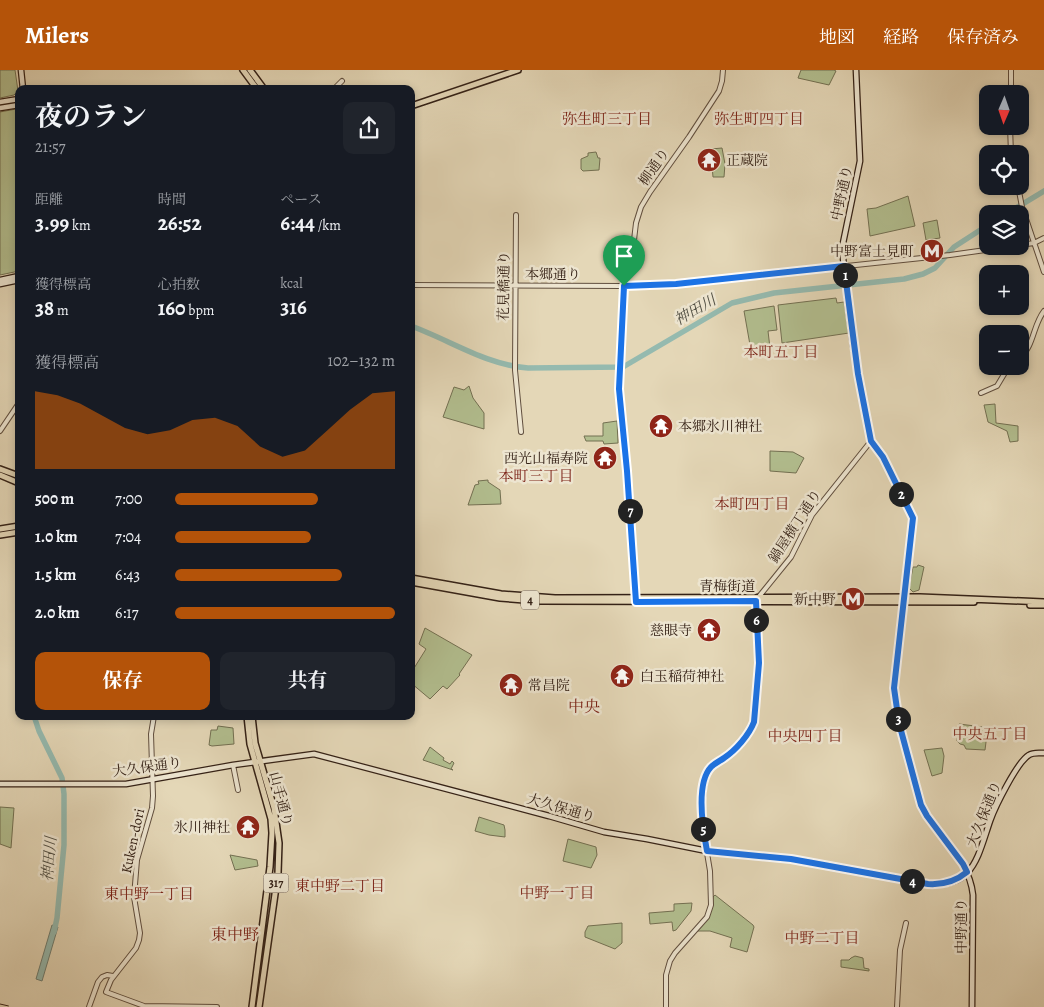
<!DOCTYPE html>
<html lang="ja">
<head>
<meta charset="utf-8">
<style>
  body { margin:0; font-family:Alegreya,"Noto Serif JP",serif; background:#20242c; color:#f1f3f6; height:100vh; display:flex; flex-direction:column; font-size:19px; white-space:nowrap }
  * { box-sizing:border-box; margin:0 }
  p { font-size:16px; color:#9ea1a6 }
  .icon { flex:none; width:28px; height:28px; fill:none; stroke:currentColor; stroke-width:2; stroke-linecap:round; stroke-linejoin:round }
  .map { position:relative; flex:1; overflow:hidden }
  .panel { position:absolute; left:15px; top:15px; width:400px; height:635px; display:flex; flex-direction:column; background:#171b24; border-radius:10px; box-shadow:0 2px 8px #0003 }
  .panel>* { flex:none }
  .needle { width:32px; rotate:182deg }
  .tools { position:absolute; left:979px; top:15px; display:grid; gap:10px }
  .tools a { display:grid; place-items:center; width:50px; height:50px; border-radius:10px; background:#171b24; box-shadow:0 2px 8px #0003; font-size:25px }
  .pin { position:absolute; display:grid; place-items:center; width:42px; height:42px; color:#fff; margin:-51px -21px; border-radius:50% 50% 50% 0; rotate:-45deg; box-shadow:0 0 5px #0007 }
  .pin .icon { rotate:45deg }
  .km { position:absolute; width:25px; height:25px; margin:-12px; border-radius:50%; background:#222; color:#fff; font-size:14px; line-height:25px; text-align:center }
  .round { display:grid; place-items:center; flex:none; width:52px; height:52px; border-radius:10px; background:#20242c }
  .overview { display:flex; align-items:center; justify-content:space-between; height:85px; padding:0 20px }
  h1 { font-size:28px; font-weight:700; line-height:38px }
  .stats { display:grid; grid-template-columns:repeat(3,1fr); gap:8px; height:85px; padding:5px 20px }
  .stats div { display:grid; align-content:center }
  .stats b { font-size:21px; font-weight:700 }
  .stats small { font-size:14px; font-weight:400 }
  .stats p { font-size:14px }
  .chart { height:140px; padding:10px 20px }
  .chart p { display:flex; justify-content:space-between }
  .chart svg { width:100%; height:90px; margin-top:5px; fill:#b45309; opacity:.7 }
  .cta { display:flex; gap:10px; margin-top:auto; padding:10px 20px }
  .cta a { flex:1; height:58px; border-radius:10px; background:#b45309; color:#fff; font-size:20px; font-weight:700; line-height:58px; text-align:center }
  .cta a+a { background:#20242c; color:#f1f3f6 }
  ul { padding:0 20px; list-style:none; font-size:16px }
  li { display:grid; grid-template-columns:80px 60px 1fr; align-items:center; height:38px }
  li i { height:12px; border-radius:6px; background:#b45309 }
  header { display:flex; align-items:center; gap:30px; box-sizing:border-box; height:70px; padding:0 25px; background:#b45309; color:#fff }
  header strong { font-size:24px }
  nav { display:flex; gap:28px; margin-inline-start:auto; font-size:18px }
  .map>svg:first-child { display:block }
</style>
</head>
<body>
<header>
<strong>Milers</strong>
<nav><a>地図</a><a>経路</a><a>保存済み</a></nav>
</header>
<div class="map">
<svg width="1044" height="937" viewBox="0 0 1044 937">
  <rect width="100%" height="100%" fill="#e4d7b7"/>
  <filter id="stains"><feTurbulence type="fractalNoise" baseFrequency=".004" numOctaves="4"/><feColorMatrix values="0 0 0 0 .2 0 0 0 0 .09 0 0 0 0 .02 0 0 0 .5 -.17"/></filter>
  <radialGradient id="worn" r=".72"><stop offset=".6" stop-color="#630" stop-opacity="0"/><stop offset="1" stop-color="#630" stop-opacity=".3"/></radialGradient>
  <path fill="#b2be8f" stroke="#737052" d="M0 0H15L18 21 14 25 0 28Z
    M801 0H834L836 1 829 15 798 8Z
    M16 39 19 42V201L0 205V42Z
    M722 78 725 94 724 107H713L712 96 715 94 711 79Z
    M596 82 598 88H600L599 100 583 101 581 99V89L588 86V83Z
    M908 126 915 156 870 166 867 139 876 138Z
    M937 150 940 168 926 170 923 153Z
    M836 228 837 233 844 232 849 263 782 273 778 235Z
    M774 236 777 260 768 261 770 278 750 275 744 241Z
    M469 316 473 328 484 343V359L443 347 454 317 464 320Z
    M995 334 996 353 1018 356V371L1010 372 1007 361 988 352 984 335Z
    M617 351 618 373 604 374 603 371H586L584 366H603V353Z
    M770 381 793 382 804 388 796 403 770 401Z
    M488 410V412L500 420 501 434 468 435 475 415 479 414 478 411Z
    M918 495 924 497 919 520 913 522 909 518 913 497H917Z
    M425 558 472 585 459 604 460 605 447 619 443 616 430 629 411 613V603L426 579 419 574Z
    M959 654 983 657 987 664 985 680 966 679 964 675 960 674 957 671Z
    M218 656 233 658 234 674 212 676 209 675 211 660H217Z
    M430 677 444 688 443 690 450 694 452 691 454 693 451 699 453 700 423 690Z
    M942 678 944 686 942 703 932 706 924 680Z
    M0 737 14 738 11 778 0 774Z
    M479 747 504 755 505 760V767L489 765 475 761Z
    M568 769 596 777 597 785 591 798 563 791Z
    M230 785 257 790 258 796 235 800Z
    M715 825 753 855 754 857 747 882 730 877 732 868 710 861H697L710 844 713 827Z
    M692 833 691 841 676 860 673 861 672 852 650 854 649 843 674 841V834Z
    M622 853V873L615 879 585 867V862L588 856Z
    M855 886 863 888 864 898 869 899V901L841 897V890H849L851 888Z"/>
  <path fill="#95baaf" stroke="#6e7d72" d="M52 855 58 857 42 911 36 909Z"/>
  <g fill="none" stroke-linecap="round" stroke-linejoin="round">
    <path stroke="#95baaf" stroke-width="5.5" d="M1006 144 1044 121
      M411 256C450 270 486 295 528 298L623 297 732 233 774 223 904 209 923 204 935 198 954 177 988 155
      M34 646 39 661 62 708 64 724V775L57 848 54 862"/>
    <g stroke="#604e3e" stroke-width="6">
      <path id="tertiary" d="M334 19 342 11
        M1011 24V0
        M1010 56 1011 84
        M1018 116 1022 137 1044 202
        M516 145 515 300 521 362
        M1020 175 1034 173 1044 168
        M411 215 624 216 676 214 950 185 1014 176
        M1020 288C1034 276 1033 255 1044 241
        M981 323 997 316 1009 296
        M0 361 19 333
        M636 530 627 401 619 319 624 208 634 170 636 153 641 137 650 122 689 67 719 21 722 11 723 0
        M154 646 151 664 153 726 152 738 137 790 134 827 140 863 139 870 136 878 111 910 106 922 144 936 217 937
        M233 695 238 720
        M89 937 98 912 102 907 107 905 113 906
        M666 937V905L670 891 675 883 707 847 711 835 710 801 701 747 705 708 711 697 736 678 751 659 754 652 759 593 757 529 791 487 812 445 871 371
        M897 937 900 880 906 853"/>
    </g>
    <g stroke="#342116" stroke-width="7">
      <path id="secondary" d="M21 0 23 19
        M856 0 860 91 842 178 847 226 853 275 871 371 877 378 883 387 913 448 894 618 899 653 921 735C936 767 969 787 973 825L972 937
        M0 32 19 29
        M0 38 19 35
        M0 210 19 206
        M0 214 19 210
        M0 714H126L233 695 314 684 549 746 604 762 647 769 707 781 791 789 922 813C973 821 977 789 990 751 995 737 1017 692 1029 685 1033 682 1039 683 1044 683"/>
    </g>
    <g stroke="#342116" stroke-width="8">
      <path id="primary" d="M243 0 257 19
        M250 0 264 19
        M411 36 518 0
        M0 399 19 406
        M0 405 19 413
        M0 459 19 456
        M0 465 19 462
        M411 508 501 524 555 528 920 527 1044 532
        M411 512 500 528 537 531 974 532
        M1030 535H1044
        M247 646 250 674 271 749 272 763 270 797 252 937
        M252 646 255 673 274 738 279 773 278 803 259 937"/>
    </g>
    <use href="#tertiary" stroke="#ede5d0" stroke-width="4"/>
    <use href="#secondary" stroke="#ede5d0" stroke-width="4.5"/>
    <use href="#primary" stroke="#e4d7b7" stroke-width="5"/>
    <path stroke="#342116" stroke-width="1" stroke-dasharray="9 9" stroke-linecap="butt" d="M0 934 13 937"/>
  </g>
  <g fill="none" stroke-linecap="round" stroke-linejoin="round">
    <g stroke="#fff" stroke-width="10">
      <path id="route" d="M844 196 858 304 871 371 883 387 913 448 894 618 899 653 921 735 927 746 963 794 967 802C955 812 943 815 928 814L791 789 707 781C703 760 695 714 711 697 715 693 720 691 724 688 736 680 749 665 754 652L759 593 756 531 636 532 627 401 619 319 624 216 676 214Z"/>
    </g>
    <use href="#route" stroke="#1a73e8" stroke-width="6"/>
  </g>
  <defs>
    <g id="temple-disc" transform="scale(1.25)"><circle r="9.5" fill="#8f2418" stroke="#ede5d0"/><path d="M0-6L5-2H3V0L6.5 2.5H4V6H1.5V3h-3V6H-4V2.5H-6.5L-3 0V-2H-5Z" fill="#fff"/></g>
    <g id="metro-disc" transform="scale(1.25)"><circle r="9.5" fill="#8f2418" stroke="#ede5d0"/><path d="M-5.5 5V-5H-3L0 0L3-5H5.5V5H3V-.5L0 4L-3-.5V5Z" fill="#fff"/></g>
  </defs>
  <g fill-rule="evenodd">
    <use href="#temple-disc" x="709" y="90"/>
    <use href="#metro-disc" x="932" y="181"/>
    <use href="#temple-disc" x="661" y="356"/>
    <use href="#temple-disc" x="605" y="388"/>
    <use href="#metro-disc" x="853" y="529"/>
    <use href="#temple-disc" x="709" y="560"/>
    <use href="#temple-disc" x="622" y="606"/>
    <use href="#temple-disc" x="511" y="615"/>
    <use href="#temple-disc" x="248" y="757"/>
  </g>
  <g text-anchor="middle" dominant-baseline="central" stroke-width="5" stroke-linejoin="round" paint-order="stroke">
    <g fill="#ede5d0" stroke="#6c5c4e" stroke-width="1">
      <rect x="521" y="520.5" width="18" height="19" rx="4"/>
      <rect x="263.5" y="803.5" width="25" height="19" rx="4"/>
    </g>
    <g font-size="12" font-weight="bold" fill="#342116">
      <text x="530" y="530">4</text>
      <text x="276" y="813">317</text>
    </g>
    <g font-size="14" fill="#342116" stroke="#ede5d0" text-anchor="end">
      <text x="726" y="90" text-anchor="start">正蔵院</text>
      <text x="914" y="181">中野富士見町</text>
      <text x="678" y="356" text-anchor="start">本郷氷川神社</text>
      <text x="588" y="388">西光山福寿院</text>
      <text x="836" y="529">新中野</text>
      <text x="692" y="560">慈眼寺</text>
      <text x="640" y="606" text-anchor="start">白玉稲荷神社</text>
      <text x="528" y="615" text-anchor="start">常昌院</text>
      <text x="230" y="757">氷川神社</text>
    </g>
    <g font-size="14" fill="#342116" stroke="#ede5d0">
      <text transform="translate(654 97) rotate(-55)">柳通り</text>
      <text transform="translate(842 123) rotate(-78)">中野通り</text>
      <text x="553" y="204">本郷通り</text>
      <text transform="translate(504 216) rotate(-89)">花見橋通り</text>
      <text transform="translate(795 456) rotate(-57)">鍋屋横丁通り</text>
      <text x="727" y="516">青梅街道</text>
      <text transform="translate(147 697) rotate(-8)">大久保通り</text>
      <text transform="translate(281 729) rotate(76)">山手通り</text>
      <text transform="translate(561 738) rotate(16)">大久保通り</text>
      <text transform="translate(984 744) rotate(-68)">大久保通り</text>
      <text transform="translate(133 771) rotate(-78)">Kuken-dori</text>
      <text transform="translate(961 856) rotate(-90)">中野通り</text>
    </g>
    <g font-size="15" fill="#7a1f14" stroke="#ede5d0">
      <text x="607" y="49">弥生町三丁目</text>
      <text x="759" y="49">弥生町四丁目</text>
      <text x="781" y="282">本町五丁目</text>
      <text x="536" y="406">本町三丁目</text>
      <text x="752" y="434">本町四丁目</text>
      <text x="990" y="664">中央五丁目</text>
      <text x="805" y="666">中央四丁目</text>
      <text x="340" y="816">東中野二丁目</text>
      <text x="557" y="823">中野一丁目</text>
      <text x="149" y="824">東中野一丁目</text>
      <text x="822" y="868">中野二丁目</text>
    </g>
    <g font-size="15" font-style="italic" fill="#514f44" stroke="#ede5d0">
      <text transform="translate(695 240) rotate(-30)">神田川</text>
      <text transform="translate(49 789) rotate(-85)">神田川</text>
    </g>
    <g font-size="16" fill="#7a1f14" stroke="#ede5d0">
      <text x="584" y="637">中央</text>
      <text x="235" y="865">東中野</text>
    </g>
  </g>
  <rect width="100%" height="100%" filter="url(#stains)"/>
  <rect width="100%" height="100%" fill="url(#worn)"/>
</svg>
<div class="tools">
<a><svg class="needle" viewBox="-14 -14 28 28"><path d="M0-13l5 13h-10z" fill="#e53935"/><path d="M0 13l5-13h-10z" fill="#9ea1a6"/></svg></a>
<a><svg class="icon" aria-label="locate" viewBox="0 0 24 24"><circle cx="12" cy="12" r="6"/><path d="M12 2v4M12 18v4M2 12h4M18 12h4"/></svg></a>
<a><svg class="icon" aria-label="layers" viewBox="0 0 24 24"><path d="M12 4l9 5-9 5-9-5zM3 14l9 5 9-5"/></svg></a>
<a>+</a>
<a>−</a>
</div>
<div class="pin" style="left:624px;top:216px;background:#1e9e55"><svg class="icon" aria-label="arrive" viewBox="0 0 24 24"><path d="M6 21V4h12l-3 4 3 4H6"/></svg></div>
<b class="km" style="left:845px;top:205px">1</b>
<b class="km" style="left:901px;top:424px">2</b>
<b class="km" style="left:898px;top:649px">3</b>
<b class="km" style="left:912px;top:811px">4</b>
<b class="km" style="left:703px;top:759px">5</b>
<b class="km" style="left:756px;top:550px">6</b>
<b class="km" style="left:630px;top:441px">7</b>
<section class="panel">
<div class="overview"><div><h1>夜のラン</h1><p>21:57</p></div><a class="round"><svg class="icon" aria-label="share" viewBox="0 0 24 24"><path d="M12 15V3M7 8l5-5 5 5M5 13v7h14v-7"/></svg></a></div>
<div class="stats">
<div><p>距離</p><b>3.99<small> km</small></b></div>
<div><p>時間</p><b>26:52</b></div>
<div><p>ペース</p><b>6:44<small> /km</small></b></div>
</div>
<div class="stats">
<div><p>獲得標高</p><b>38<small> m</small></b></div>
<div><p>心拍数</p><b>160<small> bpm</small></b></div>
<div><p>kcal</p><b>316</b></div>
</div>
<div class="chart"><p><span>獲得標高</span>102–132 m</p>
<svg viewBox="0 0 160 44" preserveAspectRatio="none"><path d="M0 44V6L10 8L20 12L30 18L40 24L50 27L60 25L70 20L80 19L90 23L100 33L110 38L120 35L130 25L140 15L150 7L160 6V44z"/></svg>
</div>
<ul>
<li><b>500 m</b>7:00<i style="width:65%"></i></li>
<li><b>1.0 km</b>7:04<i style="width:62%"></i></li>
<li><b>1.5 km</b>6:43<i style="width:76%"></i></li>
<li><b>2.0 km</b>6:17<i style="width:100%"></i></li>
</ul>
<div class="cta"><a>保存</a><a>共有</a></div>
</section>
</div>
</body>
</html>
